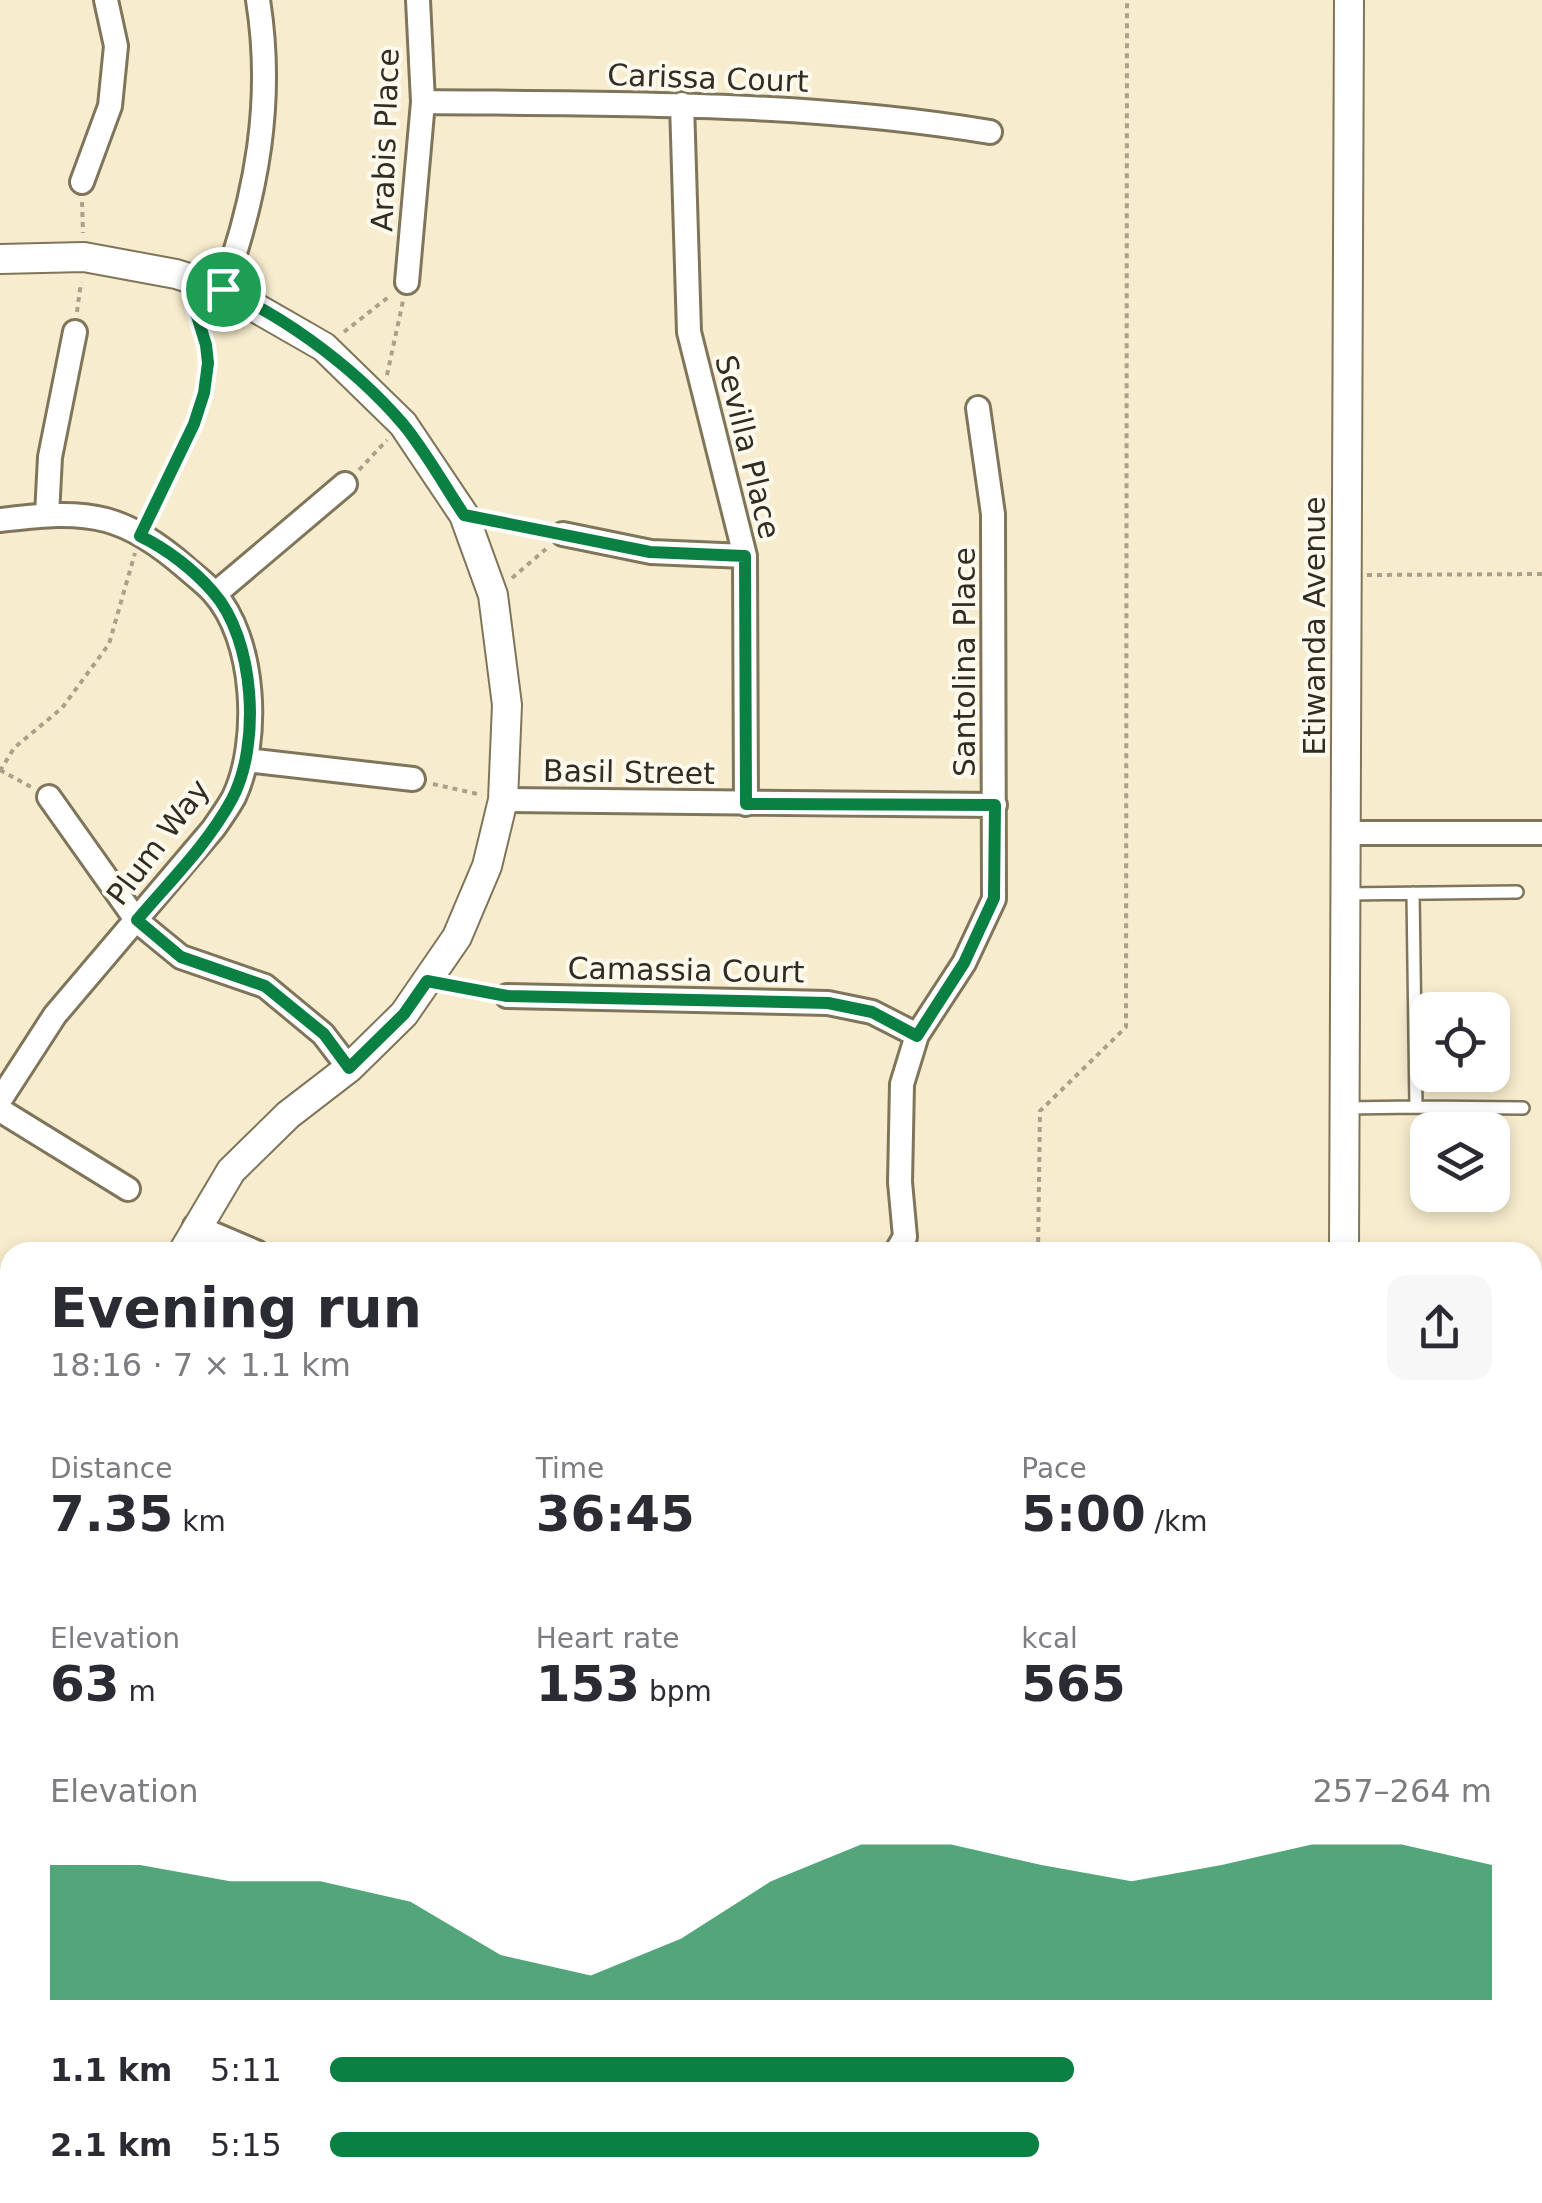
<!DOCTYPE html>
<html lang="en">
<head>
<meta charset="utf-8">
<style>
  body { margin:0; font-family:"DejaVu Sans",sans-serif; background:#f7f7f7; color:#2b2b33; height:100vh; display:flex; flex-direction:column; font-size:38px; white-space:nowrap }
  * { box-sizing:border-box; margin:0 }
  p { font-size:32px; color:#7c7c81 }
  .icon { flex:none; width:55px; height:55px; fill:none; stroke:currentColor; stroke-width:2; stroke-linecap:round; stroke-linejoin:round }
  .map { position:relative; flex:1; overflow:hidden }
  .drawer { position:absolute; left:0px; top:1242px; width:1542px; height:962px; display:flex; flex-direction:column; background:#fff; border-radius:30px 30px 0 0; box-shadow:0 5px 15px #0003 }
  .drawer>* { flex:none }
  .fabs { position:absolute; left:1410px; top:992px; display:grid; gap:20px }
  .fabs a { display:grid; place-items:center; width:100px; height:100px; border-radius:20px; background:#fff; box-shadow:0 5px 15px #0003; font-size:50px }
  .pin { position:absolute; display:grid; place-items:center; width:85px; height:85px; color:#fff; margin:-42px; border:5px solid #fff; border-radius:50%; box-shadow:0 2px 10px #0007 }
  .round { display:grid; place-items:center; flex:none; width:105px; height:105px; border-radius:20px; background:#f7f7f7 }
  .summary { display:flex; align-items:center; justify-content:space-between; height:170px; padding:0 50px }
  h1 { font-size:55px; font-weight:700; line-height:75px }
  .figures { display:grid; grid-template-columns:repeat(3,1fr); gap:15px; height:170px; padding:10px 50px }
  .figures div { display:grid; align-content:center }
  .figures b { font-size:50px; font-weight:700 }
  .figures small { font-size:28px; font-weight:400 }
  .figures p { font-size:28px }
  .chart { height:280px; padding:20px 50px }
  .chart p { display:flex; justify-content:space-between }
  .chart svg { width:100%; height:180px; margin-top:10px; fill:#0b8043; opacity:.7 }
  ul { padding:0 50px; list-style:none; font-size:32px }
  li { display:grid; grid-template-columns:160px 120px 1fr; align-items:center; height:75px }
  li i { height:25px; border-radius:12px; background:#0b8043 }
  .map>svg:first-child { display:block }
</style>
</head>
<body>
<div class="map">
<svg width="1542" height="2203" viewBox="0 0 1542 2203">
  <rect width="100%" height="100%" fill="#f7eccd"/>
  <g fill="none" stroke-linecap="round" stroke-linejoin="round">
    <g stroke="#7f755a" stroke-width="16">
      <path id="service" d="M1345 894 1517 892
        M1416 1107 1523 1108
        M1345 1108 1416 1107 1413 893
        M1532 1477H1542
        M1532 1693H1542"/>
    </g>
    <g stroke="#7f755a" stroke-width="28">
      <path id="minor" d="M423 102C612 104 802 101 990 132
        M682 104 689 332 745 556 746 804
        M82 182 110 106 116 46 106 0
        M407 282 423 102 418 0
        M223 289C257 194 274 100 258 0
        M47 515 50 457 75 332
        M0 520C36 516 71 511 106 520 136 528 162 547 185 567 194 575 205 583 213 592 256 639 260 742 234 797 228 808 220 819 213 829L55 1015 0 1100
        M563 534 651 552 745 556
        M215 594 345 484
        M246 760 413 779
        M49 797 137 921 181 957 265 986 323 1034 349 1068
        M503 800 995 805
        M1345 833H1542
        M507 996 828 1003 872 1012 917 1035
        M0 1110 128 1189
        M195 1226 256 1252
        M896 1252 905 1237 900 1182 902 1084 917 1035 964 963 994 899 993 514 978 408
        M0 1390 10 1393
        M0 1600 10 1605
        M0 2175H10
        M60 2203V2195
        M724 2203V2195"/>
    </g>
    <g stroke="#7f755a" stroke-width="32">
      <path id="tertiary" d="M0 259 84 257 176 274 223 289 324 347 403 424 464 515 493 595 507 705 503 800 487 866 457 937 404 1014 349 1068 288 1115 231 1171 183 1252
        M1344 1252 1349 0
        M0 1961 10 1954
        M1532 2047H1542
        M1340 2203V2195"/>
    </g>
    <path stroke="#a9a18a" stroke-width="4" stroke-dasharray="5 5" stroke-linecap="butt" d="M82 202 83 233
      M77 312 81 282
      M344 332 391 295
      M387 375 403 301
      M359 470 387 440
      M149 516C172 468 211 414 207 358 206 340 198 323 194 305
      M491 520 546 531
      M1367 575 1542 574
      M512 578 546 549
      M0 770 31 787
      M0 771 14 748 62 708 109 644 135 553
      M433 784 482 795
      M453 986 488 992
      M1038 1252 1040 1111 1126 1027 1127 0
      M0 1904 10 1894
      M174 2203V2195"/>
    <use href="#service" stroke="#fff" stroke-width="11"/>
    <use href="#minor" stroke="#fff" stroke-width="22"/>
    <use href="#tertiary" stroke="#fff" stroke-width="28"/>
  </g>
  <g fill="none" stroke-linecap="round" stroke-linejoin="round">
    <g stroke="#fff" stroke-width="20">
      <path id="route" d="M201 282C273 305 354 367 403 424 426 452 444 485 464 515L650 552 745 556 746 804 995 805 994 898 964 963 917 1036 872 1012 828 1003 507 996 427 981 404 1014 349 1068 324 1034 265 986 181 957 137 920C169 882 208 844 232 799 261 745 255 639 213 592 194 570 167 549 140 536L194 424 204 393 208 363 206 345 194 306Z"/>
    </g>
    <use href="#route" stroke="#0b8043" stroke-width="12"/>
  </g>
  <g text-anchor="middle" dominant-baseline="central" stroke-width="8" stroke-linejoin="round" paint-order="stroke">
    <g font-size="30" fill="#322d22" stroke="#fef9ed">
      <text transform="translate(708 78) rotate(2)">Carissa Court</text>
      <text transform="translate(385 140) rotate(-88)">Arabis Place</text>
      <text transform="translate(748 447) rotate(76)">Sevilla Place</text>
      <text transform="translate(1314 626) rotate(-90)">Etiwanda Avenue</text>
      <text transform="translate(964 662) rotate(-90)">Santolina Place</text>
      <text transform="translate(629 772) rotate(1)">Basil Street</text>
      <text transform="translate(158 842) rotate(-53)">Plum Way</text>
      <text transform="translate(686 970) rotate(1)">Camassia Court</text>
    </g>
  </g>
</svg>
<div class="fabs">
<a><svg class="icon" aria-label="locate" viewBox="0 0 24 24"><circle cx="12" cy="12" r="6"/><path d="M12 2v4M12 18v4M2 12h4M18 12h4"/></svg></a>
<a><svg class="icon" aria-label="layers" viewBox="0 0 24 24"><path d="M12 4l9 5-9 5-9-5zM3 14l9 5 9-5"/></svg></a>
</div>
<div class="pin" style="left:223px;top:289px;background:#1e9e55"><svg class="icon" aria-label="arrive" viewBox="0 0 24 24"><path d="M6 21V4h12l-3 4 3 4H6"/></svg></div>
<section class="drawer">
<div class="summary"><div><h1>Evening run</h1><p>18:16 · 7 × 1.1 km</p></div><a class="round"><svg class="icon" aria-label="share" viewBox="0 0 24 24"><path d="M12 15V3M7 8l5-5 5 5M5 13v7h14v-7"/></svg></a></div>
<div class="figures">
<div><p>Distance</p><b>7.35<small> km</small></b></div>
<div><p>Time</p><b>36:45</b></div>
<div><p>Pace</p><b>5:00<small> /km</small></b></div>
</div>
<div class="figures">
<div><p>Elevation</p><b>63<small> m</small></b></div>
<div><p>Heart rate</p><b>153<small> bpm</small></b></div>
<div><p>kcal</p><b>565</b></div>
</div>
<div class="chart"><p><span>Elevation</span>257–264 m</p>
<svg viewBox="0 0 160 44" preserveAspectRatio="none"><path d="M0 44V11L10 11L20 15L30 15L40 20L50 33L60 38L70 29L80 15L90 6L100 6L110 11L120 15L130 11L140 6L150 6L160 11V44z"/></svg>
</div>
<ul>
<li><b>1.1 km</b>5:11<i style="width:64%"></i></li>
<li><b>2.1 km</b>5:15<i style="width:61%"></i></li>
</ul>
</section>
</div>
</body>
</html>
